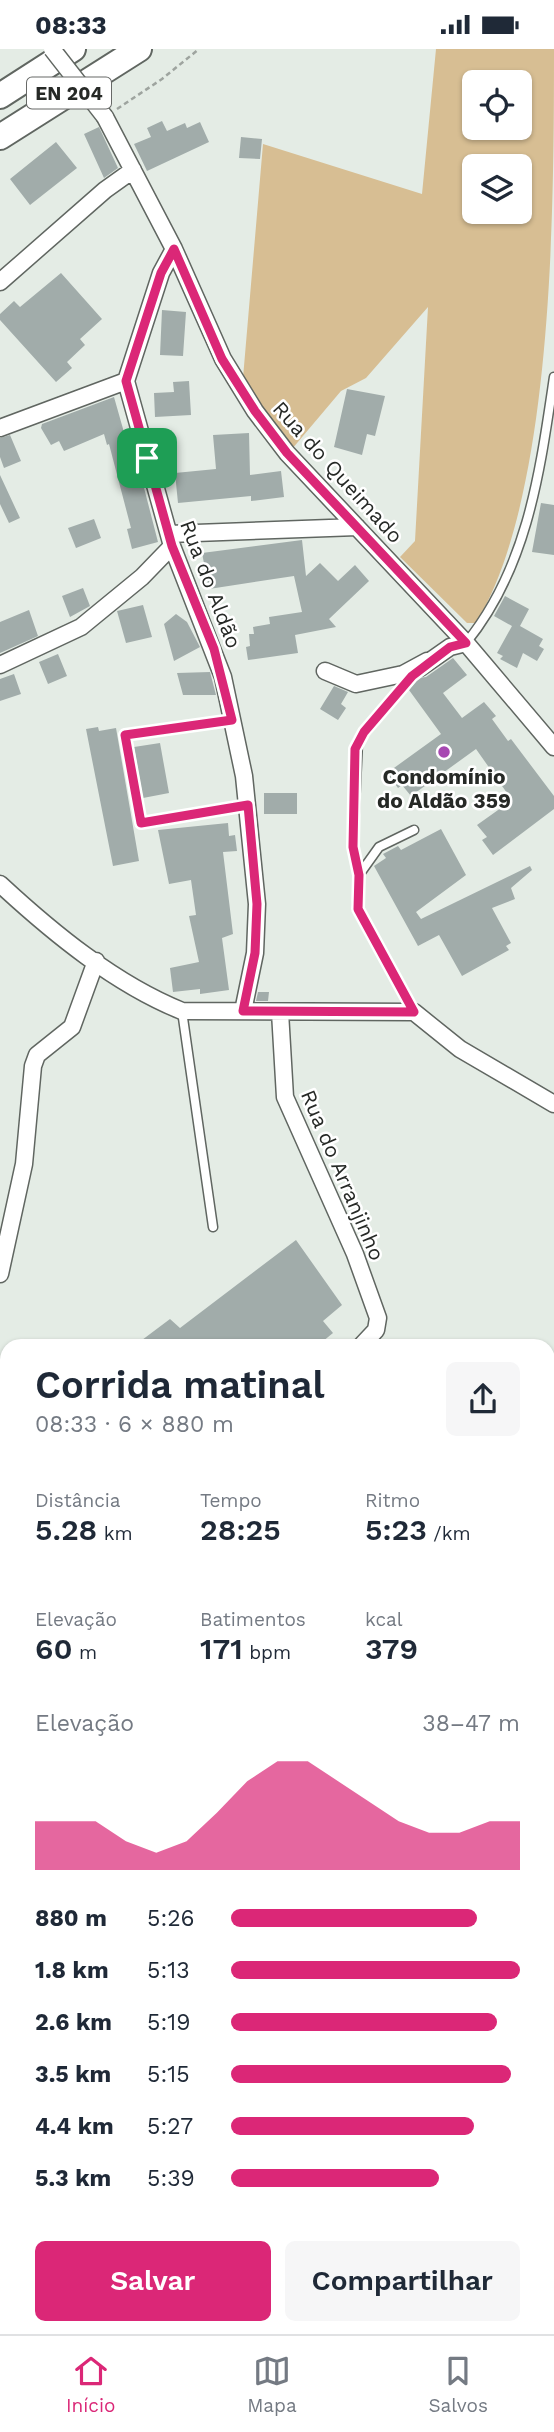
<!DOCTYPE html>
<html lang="pt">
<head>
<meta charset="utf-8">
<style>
  body { margin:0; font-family:"Work Sans",sans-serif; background:#f6f6f7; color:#1f2937; height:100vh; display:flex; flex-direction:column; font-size:26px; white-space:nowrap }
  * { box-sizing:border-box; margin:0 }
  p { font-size:23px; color:#747a83 }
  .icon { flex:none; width:38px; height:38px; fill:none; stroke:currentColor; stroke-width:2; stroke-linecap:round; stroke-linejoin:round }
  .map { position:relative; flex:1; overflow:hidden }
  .details { position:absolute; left:0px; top:1290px; width:555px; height:996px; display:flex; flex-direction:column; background:#fff; border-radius:21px 21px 0 0; box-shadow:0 2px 5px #0004 }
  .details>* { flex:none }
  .controls { position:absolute; left:462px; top:21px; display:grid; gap:14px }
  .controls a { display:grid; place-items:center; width:70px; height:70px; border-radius:10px; background:#fff; box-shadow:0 2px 5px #0004; font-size:35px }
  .pin { position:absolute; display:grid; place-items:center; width:60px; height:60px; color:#fff; margin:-30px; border-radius:14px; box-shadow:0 4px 10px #0006 }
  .round { display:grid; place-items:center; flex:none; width:74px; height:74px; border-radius:10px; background:#f6f6f7 }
  .summary { display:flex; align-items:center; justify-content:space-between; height:119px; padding:0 35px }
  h1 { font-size:38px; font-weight:600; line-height:52px }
  .metrics { display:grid; grid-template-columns:repeat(3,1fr); gap:10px; height:119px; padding:7px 35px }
  .metrics div { display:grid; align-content:center }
  .metrics b { font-size:30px; font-weight:600 }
  .metrics small { font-size:19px; font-weight:400 }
  .metrics p { font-size:19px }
  .chart { height:196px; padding:14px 35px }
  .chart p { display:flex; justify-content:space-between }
  .chart svg { width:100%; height:126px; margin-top:7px; fill:#db2777; opacity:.7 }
  .action { display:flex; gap:14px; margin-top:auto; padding:14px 35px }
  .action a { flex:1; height:80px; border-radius:10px; background:#db2777; color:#fff; font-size:28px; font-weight:600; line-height:80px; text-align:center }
  .action a+a { background:#f6f6f7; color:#1f2937 }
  ul { padding:0 35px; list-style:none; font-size:23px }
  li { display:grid; grid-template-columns:112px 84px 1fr; align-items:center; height:52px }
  li i { height:18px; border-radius:9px; background:#db2777 }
  .status { display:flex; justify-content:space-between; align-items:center; height:49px; padding:0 35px; background:#fff; direction:ltr }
  .status svg { height:19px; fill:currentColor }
  .tabs { display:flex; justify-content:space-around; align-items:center; height:98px; border-top:2px solid #e0e1e3; background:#fff; font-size:19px; color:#747a83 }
  .tabs a { display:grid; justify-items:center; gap:4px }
  .tabs .current { color:#db2777 }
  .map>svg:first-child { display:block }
</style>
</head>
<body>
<div class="status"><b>08:33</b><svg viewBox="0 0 49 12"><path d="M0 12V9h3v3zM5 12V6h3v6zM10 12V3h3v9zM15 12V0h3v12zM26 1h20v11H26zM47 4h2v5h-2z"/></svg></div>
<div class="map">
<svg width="554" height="2285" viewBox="0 0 554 2285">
  <rect width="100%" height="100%" fill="#e4ece5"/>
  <path fill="#d7be93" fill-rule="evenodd" d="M436 0H554C554 157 554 446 476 574H467L400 508 415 492 428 258 366 329 341 342 292 400 266 368 243 329 263 95 422 145ZM474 33H520V79H474ZM474 117H520V163H474Z
    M548 1545 554 1553V1625L548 1631Z
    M0 1977 7 1991V2013L0 2015Z"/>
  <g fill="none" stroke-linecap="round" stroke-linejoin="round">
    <path stroke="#6caabd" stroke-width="4.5" d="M0 1969 7 1986 4 2008"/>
  </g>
  <path fill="#a1acaa" d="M162 72 167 82 185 74 187 79 200 73 209 93 147 122 134 95 151 88 147 79Z
    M99 78 118 119 104 129 84 85Z
    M241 88 262 90 260 110 239 109Z
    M56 93 77 119 30 156 10 130Z
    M61 224 102 270 80 290 85 296 67 313 72 319 56 333 0 271V265L14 252 20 258Z
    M162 261 186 263 183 307 160 306Z
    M189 332 191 366 155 368 154 344 174 343 173 333Z
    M347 340 385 347 375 387 367 385 362 406 334 398Z
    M114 348 129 401 134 400 158 493 132 500 127 480 131 479 109 395 107 396 104 385 64 402 59 392 51 396 41 379 42 375Z
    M249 384 250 426 281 422 284 448 251 452V447L178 454 175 424 216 420 213 386Z
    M10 386 21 412 4 419 0 408V389Z
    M0 426 20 469 9 474 0 455Z
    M541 454 554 456V506L532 503Z
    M94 470 101 489 76 499 68 479Z
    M302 491 306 527 320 514 338 532 355 516 369 532 329 570 336 578 295 586 298 604 248 611 246 598 250 597 249 585H254L253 578 270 575 269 568 302 563 294 527 209 540 202 504Z
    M83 539 90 557 70 568 62 547Z
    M505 547 529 560 520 577 543 590 539 597 544 600 537 612 523 604 517 619 500 610 503 607 497 604 512 577 494 567Z
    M143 556 152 588 126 594 117 562Z
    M29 561 38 587 0 604V573Z
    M176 565 187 573 200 598 174 612 164 575Z
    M58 605 67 627 48 635 39 613Z
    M453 609 467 626 443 644 462 669 484 653 496 667 492 670 508 692 511 690 554 747V760L493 806 482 791 487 788 477 776 512 751 476 700 411 747 402 736 398 739 387 724 441 685 409 641 418 629 426 628Z
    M210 623 216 646H183L177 624Z
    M14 625 21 645 0 652V630Z
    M334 637 348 643 341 655 346 659 338 671 320 660Z
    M98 678 99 682 116 679 139 812 113 817 86 680Z
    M160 694 169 744 143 749 134 698Z
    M264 744H297V765H264Z
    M228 774 229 787 235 786 237 802 223 803 233 885 222 889 229 941 200 945V940L173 943 170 919 199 913 189 867 196 866 191 831 169 835 158 781Z
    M441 780 466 826 416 863 421 870 530 817 532 821 511 839 515 850 492 859 511 894 506 897 509 901 462 927 439 886 418 897 374 817 386 809 383 805 398 797 401 801Z
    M258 943H269L268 952H256Z
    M296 1191 342 1256 323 1272 333 1284 317 1297H134L170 1270 180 1279Z"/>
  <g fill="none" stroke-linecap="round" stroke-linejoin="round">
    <g stroke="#606661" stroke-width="11">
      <path id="service" d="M466 594C528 518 540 422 554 328
        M412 627 358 692 353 798 359 826 357 860 414 963
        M232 671 125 686 141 774 247 756
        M359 826 379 798 414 781
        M182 962 213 1178"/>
    </g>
    <g stroke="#606661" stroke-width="19">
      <path id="minor" d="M105 68 174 200 223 310 255 362 287 404 466 594 554 698
        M0 233 105 141 133 121
        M126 332 172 497 223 628 244 727 257 855 255 904 243 962
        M126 332 161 224 174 200
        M0 379 126 332
        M169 485 357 478
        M0 616 81 578 142 528 172 497
        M420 619 450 598 466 594
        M325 622 356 635 403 625 427 612
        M0 835C53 884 115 935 182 962L414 963 460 1000 554 1055
        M280 963 285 1048 355 1205 378 1269 376 1281 361 1297
        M0 1225 24 1115 33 1017 37 1006 72 978 96 912
        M0 1583 7 1577
        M553 2104 554 2111
        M251 2278 255 2285"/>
    </g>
    <g stroke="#606661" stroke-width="26">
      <path id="secondary" d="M548 1795 554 1789
        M0 2023 7 2021"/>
    </g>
    <g stroke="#606661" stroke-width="28">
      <path id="primary" d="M0 47 73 0
        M0 88 139 0"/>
    </g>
    <path stroke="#9ea49f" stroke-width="2.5" stroke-dasharray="5 3.5" stroke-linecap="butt" d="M117 60 162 30 199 0"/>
    <use href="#service" stroke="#fff" stroke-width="8"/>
    <use href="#minor" stroke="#fff" stroke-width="16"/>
    <use href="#secondary" stroke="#fff" stroke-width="23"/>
    <use href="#primary" stroke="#fff" stroke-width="24"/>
    <g stroke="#606661" stroke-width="19" stroke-linecap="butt">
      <path id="minor-bridge" d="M52 0 105 68"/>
    </g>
    <use href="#minor-bridge" stroke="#fff" stroke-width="16"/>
  </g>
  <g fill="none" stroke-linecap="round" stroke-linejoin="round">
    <g stroke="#fff" stroke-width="14">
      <path id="route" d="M174 200 222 310 255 362 287 404 466 594 450 598 412 627 364 683 355 700 353 798 359 826 358 860 414 963 243 962 255 904 257 855 248 756 141 774 125 686 232 671 214 600 172 497 126 332 161 224Z"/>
    </g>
    <use href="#route" stroke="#db2777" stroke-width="9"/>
  </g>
  <circle fill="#a748b2" stroke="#fff" stroke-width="2.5" cx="444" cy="703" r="7"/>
  <g text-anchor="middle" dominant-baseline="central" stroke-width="5" stroke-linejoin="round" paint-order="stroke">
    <rect fill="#fff" stroke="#676967" stroke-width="2" x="27" y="28.5" width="84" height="31" rx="5"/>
    <g font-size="19" font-weight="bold" fill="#262926">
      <text x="69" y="44">EN 204</text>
    </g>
    <g font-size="21" fill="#262926" stroke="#fff">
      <text transform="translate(338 423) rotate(48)">Rua do Queimado</text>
      <text transform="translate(211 535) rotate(69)">Rua do Aldão</text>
      <text transform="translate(343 1126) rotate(67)">Rua do Arranjinho</text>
    </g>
    <g font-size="21" font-weight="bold" fill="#262926" stroke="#fff">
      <text x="444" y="727">Condomínio<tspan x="444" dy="24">do Aldão 359</tspan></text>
    </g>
  </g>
</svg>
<div class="controls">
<a><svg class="icon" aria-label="locate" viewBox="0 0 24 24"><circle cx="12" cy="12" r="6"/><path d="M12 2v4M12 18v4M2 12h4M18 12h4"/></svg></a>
<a><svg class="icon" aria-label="layers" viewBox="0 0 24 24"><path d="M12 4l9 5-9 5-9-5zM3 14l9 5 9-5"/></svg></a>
</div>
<div class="pin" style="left:147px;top:409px;background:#1e9e55"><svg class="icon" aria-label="arrive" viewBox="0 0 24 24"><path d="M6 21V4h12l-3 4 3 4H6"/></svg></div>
<section class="details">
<div class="summary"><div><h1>Corrida matinal</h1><p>08:33 · 6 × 880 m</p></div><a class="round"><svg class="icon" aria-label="share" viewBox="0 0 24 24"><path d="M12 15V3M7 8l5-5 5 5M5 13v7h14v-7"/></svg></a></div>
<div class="metrics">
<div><p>Distância</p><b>5.28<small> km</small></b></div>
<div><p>Tempo</p><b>28:25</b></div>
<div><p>Ritmo</p><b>5:23<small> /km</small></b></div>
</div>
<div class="metrics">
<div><p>Elevação</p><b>60<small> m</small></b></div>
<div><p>Batimentos</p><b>171<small> bpm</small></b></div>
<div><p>kcal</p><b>379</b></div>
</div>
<div class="chart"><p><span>Elevação</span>38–47 m</p>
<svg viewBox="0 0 160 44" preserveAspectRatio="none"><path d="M0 44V27L10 27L20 27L30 34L40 38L50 34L60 24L70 13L80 6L90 6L100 13L110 20L120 27L130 31L140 31L150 27L160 27V44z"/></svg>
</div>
<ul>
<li><b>880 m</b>5:26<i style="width:85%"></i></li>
<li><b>1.8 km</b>5:13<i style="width:100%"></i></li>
<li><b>2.6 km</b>5:19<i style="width:92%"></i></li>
<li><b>3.5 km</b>5:15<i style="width:97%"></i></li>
<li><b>4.4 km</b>5:27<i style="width:84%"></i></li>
<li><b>5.3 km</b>5:39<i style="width:72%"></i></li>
</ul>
<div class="action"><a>Salvar</a><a>Compartilhar</a></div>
</section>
</div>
<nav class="tabs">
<a class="current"><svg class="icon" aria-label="home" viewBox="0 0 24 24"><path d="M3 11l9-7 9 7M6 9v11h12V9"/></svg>Início</a>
<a><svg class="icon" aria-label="map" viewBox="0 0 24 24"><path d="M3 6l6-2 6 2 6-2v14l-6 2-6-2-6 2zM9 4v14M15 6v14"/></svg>Mapa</a>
<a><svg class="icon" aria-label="saved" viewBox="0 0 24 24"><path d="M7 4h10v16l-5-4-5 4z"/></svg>Salvos</a>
</nav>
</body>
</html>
